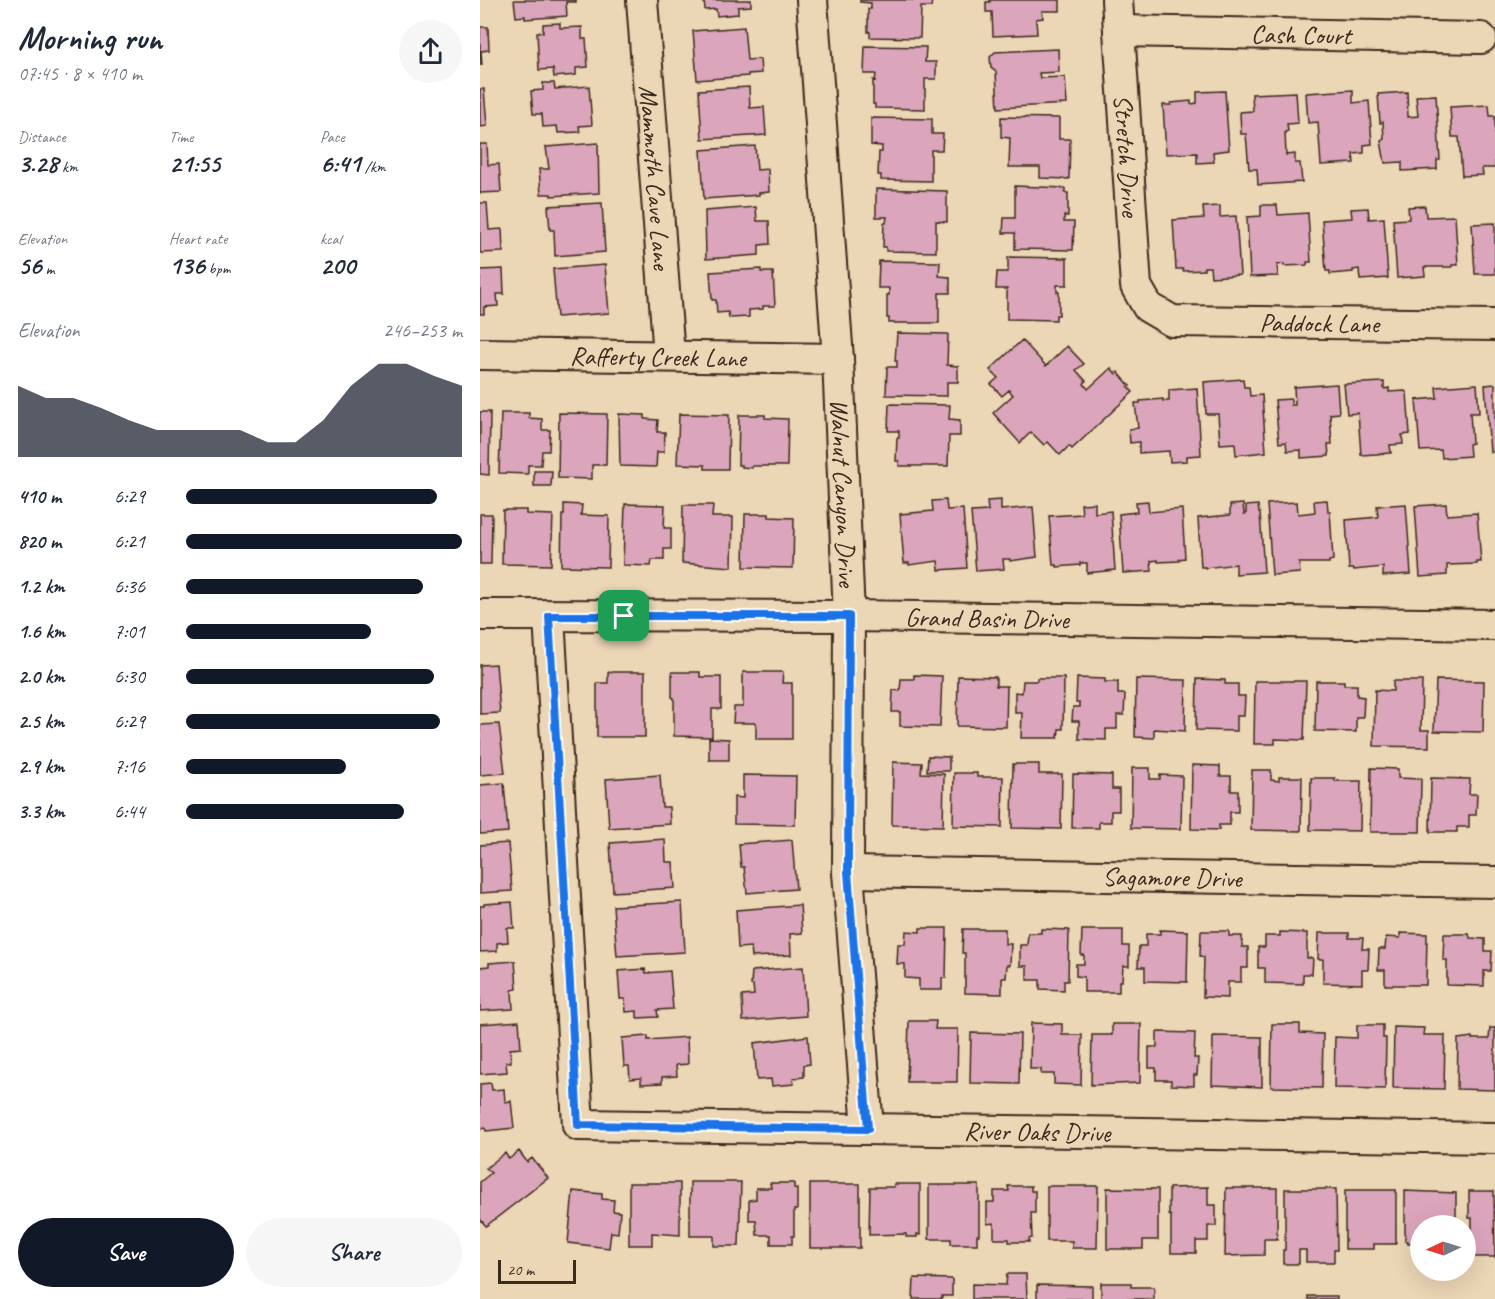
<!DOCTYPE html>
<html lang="en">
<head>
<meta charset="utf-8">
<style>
  body { margin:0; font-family:Caveat,sans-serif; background:#f6f6f7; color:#1f2937; height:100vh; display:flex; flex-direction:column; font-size:22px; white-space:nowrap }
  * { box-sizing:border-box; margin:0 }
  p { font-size:20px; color:#747a83 }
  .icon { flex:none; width:33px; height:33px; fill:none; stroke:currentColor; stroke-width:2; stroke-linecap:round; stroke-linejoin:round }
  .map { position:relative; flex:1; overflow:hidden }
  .side { display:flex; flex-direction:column; background:#fff; width:480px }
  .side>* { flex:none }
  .needle { width:39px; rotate:266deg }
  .controls { position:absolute; left:930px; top:1215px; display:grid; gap:12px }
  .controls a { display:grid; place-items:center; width:66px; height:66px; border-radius:50%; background:#fff; box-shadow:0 6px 24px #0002; font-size:30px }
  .scale { position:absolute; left:18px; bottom:15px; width:78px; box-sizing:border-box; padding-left:6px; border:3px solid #3b2a1e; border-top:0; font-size:16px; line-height:21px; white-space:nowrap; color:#3b2a1e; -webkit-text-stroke:4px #ebd6b5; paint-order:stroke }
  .pin { position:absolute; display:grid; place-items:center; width:51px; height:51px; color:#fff; margin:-26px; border-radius:12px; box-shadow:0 3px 9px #0006 }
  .round { display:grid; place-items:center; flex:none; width:63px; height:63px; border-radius:32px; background:#f6f6f7 }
  .summary { display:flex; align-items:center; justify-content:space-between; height:102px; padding:0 18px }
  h1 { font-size:33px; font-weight:800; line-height:45px }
  .metrics { display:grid; grid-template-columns:repeat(3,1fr); gap:9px; height:102px; padding:6px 18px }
  .metrics div { display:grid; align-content:center }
  .metrics b { font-size:26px; font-weight:800 }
  .metrics small { font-size:16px; font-weight:400 }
  .metrics p { font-size:16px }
  .chart { height:168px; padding:12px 18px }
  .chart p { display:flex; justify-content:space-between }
  .chart svg { width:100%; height:108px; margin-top:6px; fill:#111827; opacity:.7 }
  .action { display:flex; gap:12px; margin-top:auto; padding:12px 18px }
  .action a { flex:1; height:69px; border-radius:36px; background:#111827; color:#fff; font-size:24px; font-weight:800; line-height:69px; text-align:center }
  .action a+a { background:#f6f6f7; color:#1f2937 }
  ul { padding:0 18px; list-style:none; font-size:20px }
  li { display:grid; grid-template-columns:96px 72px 1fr; align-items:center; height:45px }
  li i { height:15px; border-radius:8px; background:#111827 }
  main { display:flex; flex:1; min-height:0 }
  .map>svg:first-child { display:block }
</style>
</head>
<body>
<main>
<section class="side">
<div class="summary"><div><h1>Morning run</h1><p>07:45 · 8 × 410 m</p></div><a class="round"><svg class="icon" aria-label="share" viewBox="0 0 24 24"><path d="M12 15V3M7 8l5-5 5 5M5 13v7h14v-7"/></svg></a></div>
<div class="metrics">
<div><p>Distance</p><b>3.28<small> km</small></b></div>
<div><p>Time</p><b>21:55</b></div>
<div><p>Pace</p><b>6:41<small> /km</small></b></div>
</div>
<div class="metrics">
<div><p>Elevation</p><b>56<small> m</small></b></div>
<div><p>Heart rate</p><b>136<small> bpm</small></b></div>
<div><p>kcal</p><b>200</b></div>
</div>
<div class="chart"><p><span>Elevation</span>246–253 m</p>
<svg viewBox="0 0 160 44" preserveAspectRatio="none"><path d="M0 44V15L10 20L20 20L30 24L40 29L50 33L60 33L70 33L80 33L90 38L100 38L110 29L120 15L130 6L140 6L150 11L160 15V44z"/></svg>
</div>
<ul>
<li><b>410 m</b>6:29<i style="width:91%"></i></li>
<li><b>820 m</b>6:21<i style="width:100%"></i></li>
<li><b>1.2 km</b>6:36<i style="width:86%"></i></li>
<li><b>1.6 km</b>7:01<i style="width:67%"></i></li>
<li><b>2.0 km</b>6:30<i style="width:90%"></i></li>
<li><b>2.5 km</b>6:29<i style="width:92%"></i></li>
<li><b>2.9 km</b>7:16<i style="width:58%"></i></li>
<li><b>3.3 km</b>6:44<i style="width:79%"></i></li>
</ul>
<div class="action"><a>Save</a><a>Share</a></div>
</section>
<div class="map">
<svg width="1015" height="1299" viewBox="0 0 1015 1299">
  <rect width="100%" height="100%" fill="#ebd6b5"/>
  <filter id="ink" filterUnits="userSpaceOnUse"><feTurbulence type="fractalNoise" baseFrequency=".0167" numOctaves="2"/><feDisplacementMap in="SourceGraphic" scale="12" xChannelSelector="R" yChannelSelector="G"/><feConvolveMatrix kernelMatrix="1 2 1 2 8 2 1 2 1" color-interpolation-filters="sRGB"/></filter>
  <g filter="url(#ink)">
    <path fill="#dba5bc" stroke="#3b2a1e" stroke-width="1.5" d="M34 0H96V2H86L87 16 45 19V16L36 17Z
      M224 0H271V6L258 7V14L237 16 236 9 225 10Z
      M380 0H452L451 7H441L440 38 390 37V32H388V9H391V3L380 2Z
      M510 0H580V11H562L563 18 556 19 557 34 513 36 512 12H506V2H510Z
      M80 23V28L102 27V39H106L108 67 96 68V75L74 77 73 69 59 70 57 32H63V24Z
      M0 27H8L9 50 1 51 2 65H0Z
      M264 27 267 60 280 59 281 73 268 74V76L217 80 213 31Z
      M385 46 446 47 445 62H456V79H445V109L395 108V104H393V80L395 81 396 74H384Z
      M578 49 579 72 559 73 560 78 585 77 587 104 518 108 516 72 511 68 510 57 515 52Z
      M63 83H74L75 89 109 86 112 125 99 126 100 132 78 133 77 126 63 127 62 114H53L51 91 63 90Z
      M269 87 270 108 284 107 286 135 222 139 219 90Z
      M0 89H4L7 126 0 127Z
      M873 90V103L889 101 892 144 884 145V153L873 154 874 163 841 165 838 122 828 123 826 93Z
      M745 91 749 150 733 152 734 162 717 163V153L686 154 683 105H691V103L711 101V104L717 103V92Z
      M816 92 818 123 807 124 808 131 805 132 806 155 815 154V163H820L822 182 778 185 777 169H769L766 134H761L760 112 773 111 772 94Z
      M927 92 928 117 938 116 936 96 956 95 960 160H957V169L922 171V162L905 163 901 141 904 139 903 122 900 123 898 94Z
      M1009 105 1010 116H1015V168H1002L1003 175 982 176 979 137H972L970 107Z
      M521 117 579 118V139H590L589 179 560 178V167H529L530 138 521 137Z
      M391 118 452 119V134H463L462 150H451V181L401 180V175H398L399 152H402V146L391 145Z
      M118 143 119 193 71 196V194H61L59 169H69L66 147Z
      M0 144H7L8 165 19 164 21 192 0 193Z
      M275 146 277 170 288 169 289 192 279 193V195L224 199 221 150Z
      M535 186 585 188V193H588V216H584V222H594L593 250 535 249V233H523L524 218H535Z
      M396 189 467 191V222L456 221V252L406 251V247H403L404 223H406L407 217H396Z
      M0 203H7L9 230 22 229 23 252 0 253Z
      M122 203 125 252 75 256 74 230H70L68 206Z
      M781 205H797L798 215 828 213 831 262H827V265L804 266V264L797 265 798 276 770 277 767 217 781 216Z
      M740 206V217L756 216 760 275 731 277 730 267H724V270L703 271V269H696L693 220 724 218 723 207Z
      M945 206 946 217 975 216 978 265H972V267H944L945 276 917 278 913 220 929 219 928 207Z
      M276 207 277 221H289L290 244 279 245V255L226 259 225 211Z
      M888 208 889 219 904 218 908 278 880 280 879 269 873 270V272L850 274V271H846L842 220 872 218 871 209Z
      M1015 223V274H995L992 224Z
      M528 257 587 258V285H577V292H579V315H576V320L527 319V289H516L517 272H528Z
      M399 261 460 262 459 276 470 277V293H459V323H409V318H407V295H409V288H398Z
      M125 265 129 313 77 317 73 269Z
      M23 269 24 294H17L18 306 4 307V314H0V270Z
      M281 269V272H293L295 306H283V309L269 310V317L249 318 248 312 237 313 236 300H232L230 272Z
      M417 333 468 334 467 365 478 366V382H467V396L406 395 407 367H417V361H415Z
      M542 340 566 366 587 346 604 364 596 370 606 381 604 384 608 389 631 368 636 374 638 372 650 386 648 387 653 392 592 449 589 446 580 455 568 442 564 445 551 432 540 443 513 413 533 395 529 390 522 396 511 384 518 378 510 370Z
      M763 379 764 387H769L770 396 782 395 786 452 756 455 755 443 740 444 738 414H726L724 382Z
      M904 382V389L909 388V392L925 391 927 393 930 434 922 435 923 444 910 445 911 453 881 455 878 413 867 414 864 384Z
      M857 384 859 413 850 414 852 444H848L849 456 821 458V450L807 451 806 442 799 443 795 400 811 399V405H815L814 387Z
      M997 384 999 413H990L992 443 989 444 990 456 962 458 961 450 940 451 936 400 957 398 956 387Z
      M1015 384V452H1010L1005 385Z
      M717 388 721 455 707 456V461L690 462 689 451 659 453V442L650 443 649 429 658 428 655 403H660V401L683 399V401H689V390Z
      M409 404 470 405 469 419 480 420V436H469L468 466H419V461H416L417 438H419V431H408Z
      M0 412H10L9 475 0 474Z
      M21 413H49V418L62 419V430H70L69 451H62L61 465H48V474L19 473Z
      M79 413 127 414 126 465H112V479L78 478Z
      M139 414 165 415V419L178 420 177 432H185L184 452H177L176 467 140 466Z
      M199 414 249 415 248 469H225V465L197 464Z
      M259 415H285V418L308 419 307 466H272V468L262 467V465H258Z
      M54 471H72L71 486H54Z
      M466 500 467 510 483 509 487 568 459 570 458 561 429 565V563H424L420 514 453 511 452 501Z
      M521 500V510L553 507 557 557 530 561V559H523L524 569 496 571 491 512 508 511 507 501Z
      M847 500 848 511H850L853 560 849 561V563H819L820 573 792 575 787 504 817 502 818 514 835 512 834 501Z
      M668 501 669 512 702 509 705 558 699 559V561L678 562V560L671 561 672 571 643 573 639 514 657 512 656 502Z
      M615 503V513L631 511 635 570 607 573V563H600V565L577 567V565H573L569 516 602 514 601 504Z
      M84 504 102 505 101 515 129 516 128 567 81 566 82 515H84Z
      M145 504 185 505 184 528H191V549H184V560H172L171 566 143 565Z
      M763 504 764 514H766V506L778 505 779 513H780L784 572 756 574V564L725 568V567H721L718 518 750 515V505Z
      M926 504 931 574 903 576V567L874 570V569H869L866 520 898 517 897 506Z
      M966 504 967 515 997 513 1001 562H997V564L967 565V575L940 577 935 506Z
      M203 505H233L232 517H253L252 567 202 563Z
      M23 510H46V514L73 515 71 565 22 564Z
      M0 514H12L11 564H0Z
      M265 514H289V517L314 518 313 568 264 567Z
      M16 664 20 713 0 714V665Z
      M128 672H165V737H117V683H128Z
      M192 672H220V677H241V709H232V737L194 736V698L192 697Z
      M263 672H303L302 683H312V739H276V723H253L254 707H263Z
      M434 675 462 676 460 727 420 726V712H412L413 690 420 691 421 679H434Z
      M478 676 516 677V686H527L526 727 477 726Z
      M557 678H584L583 729H579L578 738H541L542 713H535V692L542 693 543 681H557Z
      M597 678 625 679V682H638V694H645L644 715H637V729H626V740L599 739V721H592L593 707H599V703H596Z
      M656 679 706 680 705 731 674 729V738L655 737Z
      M717 679 745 680V684H758V696H765L764 716H757V731L716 730Z
      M956 680 1004 681 1003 732 954 731Z
      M775 681H826L824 740 795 739V744H774Z
      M836 681H864V685H877V696L884 697 883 717H876V732L835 731Z
      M913 681H942L941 730H949V747L894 746 895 690 913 691Z
      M19 724 25 773 0 775V725Z
      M229 738 249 739V760H229Z
      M448 756 469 757V771H447Z
      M413 762 442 763 441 773 464 774 463 826 412 825Z
      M533 764H559V774H582L581 829 532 828Z
      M712 765 740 766V776H751V791H758V812H750V825H739V830L711 829Z
      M652 768H670V779H680V775L702 776 701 829 651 828Z
      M891 768 918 769V778L941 779 940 832H890Z
      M772 770H791V780L799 781V777H822L821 831 771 830Z
      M474 773H497V777H523L522 827 473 826Z
      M593 774 632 775V789H639V811H631V822H619V828H592Z
      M180 775 182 807H189L190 824 129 828 126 779Z
      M263 775 316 776 315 825 254 824V797L263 798Z
      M831 778H855V781H881L880 831 830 830Z
      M951 778 990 779 989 794H997L996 815H989V827H977V832H950Z
      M24 783 28 832 0 834V785Z
      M185 839 186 862H193L195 888 133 892 130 843Z
      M312 840 316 889 267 893 264 867H261L259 844Z
      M28 843 32 891 0 893V845Z
      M32 902 34 928H27L28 942 17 943V951L0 952V906H4V904Z
      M202 902 205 952 137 956 133 906Z
      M320 905 322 933 310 934 311 955 272 957 271 947 258 948 256 910Z
      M440 928H467L466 978H462V990H439V979L425 978V964H417L418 944H425L426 931 440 932Z
      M483 929H525V944H531L530 965H527L526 978H522V994L485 993V953H482Z
      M561 929 589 930 588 981H584V990L560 989V980H547V966H540V945H547L548 933H561Z
      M602 930H643V946H649V966H643L642 981H639V992H604V977L596 976V964H604V955H601Z
      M680 930 708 931 707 982 665 981V967H658L659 946H666V934H680Z
      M721 931H749V936H762V947H768V968H761V982H748V998L723 997 724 957 720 956Z
      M800 932 827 933V958H833L832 974H823V984L785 983V968H778V947H785V936H800Z
      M839 933H869V938H883L882 949H889L888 970H882V984L843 983V959H838Z
      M920 933 947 934 946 985H905V970H898L899 949H905L906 937 920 938Z
      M964 934H989L990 938 1005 939V951H1012L1011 971H1004V986L967 985V960H963Z
      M35 961 37 989 32 990 33 1009 0 1011V967L9 966V963Z
      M323 967 326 1016 263 1021 262 996 274 995 273 985H271L272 971Z
      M165 969 166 973 190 971 193 1009 177 1010 178 1017 157 1018V1011L146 1012 145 999H140L138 971Z
      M39 1021 41 1048 30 1049 31 1062H26L27 1072 0 1074V1024Z
      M429 1021H456L455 1029H478L477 1082H427Z
      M551 1023 582 1024V1035H602L601 1085 574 1084V1074H561V1069H550Z
      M632 1024H661L660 1083 611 1085 612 1035H632Z
      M792 1024H820V1033L843 1034 842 1088 791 1087Z
      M877 1025H903V1038H906L905 1089 854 1088 855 1037 877 1038Z
      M914 1027 944 1028 943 1035H965L964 1089 913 1088Z
      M1010 1028H1015V1090L977 1089 978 1039 992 1037V1039H1009Z
      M677 1032 715 1033 714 1058H718L717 1075H714V1086L691 1085V1080H676V1068H669V1047H677Z
      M491 1033 540 1034 539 1084 490 1083Z
      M168 1036V1040L207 1037 208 1064 196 1065 197 1076 182 1077V1083L161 1084V1078L150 1079 149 1066H144L142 1038Z
      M328 1036 330 1064 324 1065V1077L313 1078 314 1084 292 1086 291 1079 277 1080 274 1043Z
      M733 1036 782 1037V1087L732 1085Z
      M11 1083 12 1090 24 1089 25 1102 31 1101 34 1128 6 1131 5 1128 0 1129V1084Z
      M39 1151 47 1162 52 1158 68 1178 6 1226 0 1219V1182L11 1173 6 1168 25 1153 29 1159Z
      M210 1182H261L259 1246H234V1236H210Z
      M149 1183H200V1235L172 1233V1245H149Z
      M290 1183H314V1188L317 1189V1210H314V1236H312V1244H291V1235H277L276 1220H269V1200L276 1199V1188H291Z
      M330 1184H380V1248H330Z
      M414 1184H440V1235L437 1234V1237H426V1234L389 1235 390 1187H414Z
      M449 1185H499V1235H497V1244H471V1239H449Z
      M528 1186H551V1191H555V1213H551L552 1238 549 1239V1242H529V1239H514V1223L507 1224V1202H514V1191H529Z
      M567 1186H618L617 1248H592V1241H567Z
      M728 1187V1205H736V1226H728V1241H716V1253H691V1216L689 1215V1188Z
      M627 1188 678 1189V1240H663V1249H627Z
      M746 1188H797V1239H784V1255L745 1256Z
      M805 1189H856L857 1250H854V1262H826V1250H819V1264H803V1250H805Z
      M865 1190H916V1244H894V1249H865Z
      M93 1191 122 1194V1199L134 1200 133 1211 140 1212 138 1233 131 1232 129 1248 88 1243Z
      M925 1191 976 1193V1226H940L939 1243H928V1241H925Z
      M989 1191H1014L1015 1257H992V1218H989Z
      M527 1274H546L547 1299H492V1284L526 1285Z
      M434 1278 472 1279V1296H462V1299H433Z
      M621 1283H651V1287H674V1299H621Z
      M557 1285 612 1286V1299H557Z
      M828 1296H857V1299H828Z"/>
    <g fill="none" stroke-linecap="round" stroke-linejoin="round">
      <g stroke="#3b2a1e" stroke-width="34">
        <g id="minor">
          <path id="s1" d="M162 0 189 356"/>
          <path id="s2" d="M332 0 358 359 369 616 368 872 388 1129"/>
          <path id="s3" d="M637 0 656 286 668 307 692 321 1015 325"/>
          <path id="s4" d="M639 31 1001 38"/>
          <path id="s5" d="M0 354 358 359"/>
          <path id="s6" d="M0 615 369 616 1015 625"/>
          <path id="s7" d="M69 616 98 1125 1015 1138"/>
          <path id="s8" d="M368 872 1015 882"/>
        </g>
      </g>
      <use href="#minor" stroke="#ebd6b5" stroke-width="30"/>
    </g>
  </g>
  <g fill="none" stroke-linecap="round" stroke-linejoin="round" filter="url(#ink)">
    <g stroke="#fff" stroke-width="12">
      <path id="route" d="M69 616H369L368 872 388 1129 98 1125Z"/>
    </g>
    <use href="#route" stroke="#1a73e8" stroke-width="8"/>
  </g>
  <g text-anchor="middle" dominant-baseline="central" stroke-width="5" stroke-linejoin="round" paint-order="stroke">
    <g font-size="26" fill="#3b2a1e" stroke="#ebd6b5">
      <text stroke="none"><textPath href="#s4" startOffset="182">Cash Court</textPath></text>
      <text stroke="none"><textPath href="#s3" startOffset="156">Stretch Drive</textPath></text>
      <text stroke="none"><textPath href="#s1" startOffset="178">Mammoth Cave Lane</textPath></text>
      <text stroke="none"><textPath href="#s3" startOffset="486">Paddock Lane</textPath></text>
      <text stroke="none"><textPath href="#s5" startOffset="178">Rafferty Creek Lane</textPath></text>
      <text stroke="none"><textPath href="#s2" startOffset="494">Walnut Canyon Drive</textPath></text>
      <text stroke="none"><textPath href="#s6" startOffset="507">Grand Basin Drive</textPath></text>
      <text stroke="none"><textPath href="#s8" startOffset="324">Sagamore Drive</textPath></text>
      <text stroke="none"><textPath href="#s7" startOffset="969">River Oaks Drive</textPath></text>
    </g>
  </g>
</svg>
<div class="controls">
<a><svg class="needle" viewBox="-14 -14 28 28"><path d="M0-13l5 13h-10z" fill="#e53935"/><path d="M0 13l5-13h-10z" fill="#747a83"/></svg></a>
</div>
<div class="scale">20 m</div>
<div class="pin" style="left:144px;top:616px;background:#1e9e55"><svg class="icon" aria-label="arrive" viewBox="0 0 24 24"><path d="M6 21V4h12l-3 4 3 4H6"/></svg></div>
</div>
</main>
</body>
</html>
